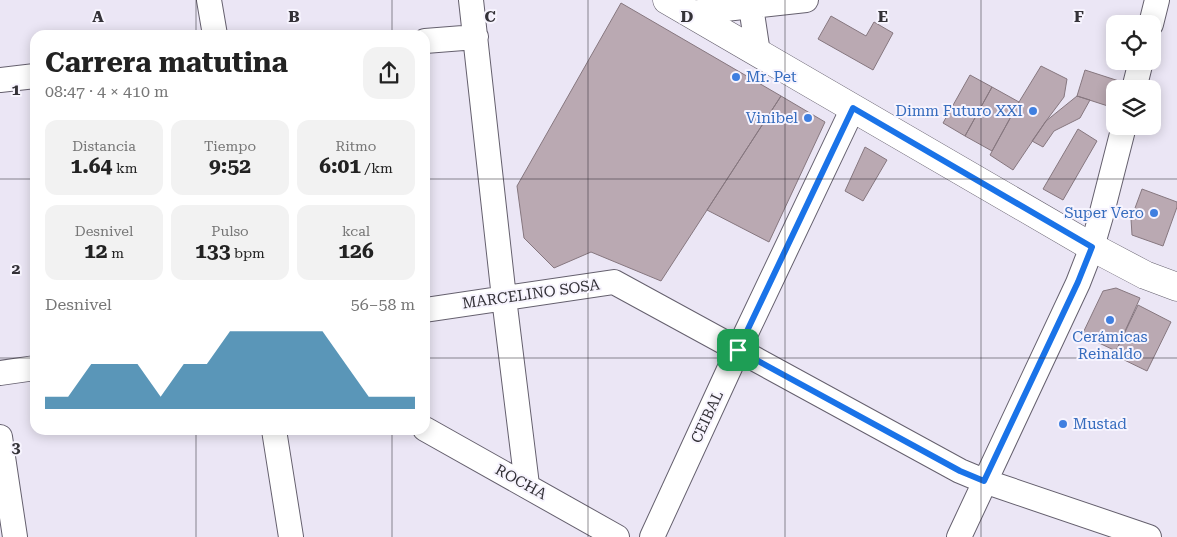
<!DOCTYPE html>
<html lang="es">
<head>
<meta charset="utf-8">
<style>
  body { margin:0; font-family:"Roboto Serif",serif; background:#f2f2f2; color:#222; height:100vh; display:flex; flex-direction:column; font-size:19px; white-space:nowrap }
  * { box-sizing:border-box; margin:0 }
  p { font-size:16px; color:#767676 }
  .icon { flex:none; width:28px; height:28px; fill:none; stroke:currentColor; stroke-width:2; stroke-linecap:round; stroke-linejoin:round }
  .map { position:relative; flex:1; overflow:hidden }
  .drawer { position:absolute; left:30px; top:30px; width:400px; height:405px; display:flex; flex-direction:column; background:#fff; border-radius:15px; box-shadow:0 2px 12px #0003 }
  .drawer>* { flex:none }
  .tools { position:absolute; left:1106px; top:15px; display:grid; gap:10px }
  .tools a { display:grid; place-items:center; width:55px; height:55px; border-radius:10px; background:#fff; box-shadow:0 2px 12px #0003; font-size:25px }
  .pin { position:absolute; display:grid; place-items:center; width:42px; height:42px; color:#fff; margin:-21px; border-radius:10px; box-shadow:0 2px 8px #0006 }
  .round { display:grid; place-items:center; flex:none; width:52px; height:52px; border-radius:15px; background:#f2f2f2 }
  .headline { display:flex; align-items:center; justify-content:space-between; height:85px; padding:0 15px }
  h1 { font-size:28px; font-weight:700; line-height:38px }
  .figures { display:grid; grid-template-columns:repeat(3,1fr); gap:8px; height:85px; padding:5px 15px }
  .figures div { display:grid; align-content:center; border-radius:12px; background:#f2f2f2; text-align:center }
  .figures b { font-size:21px; font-weight:700 }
  .figures small { font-size:14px; font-weight:400 }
  .figures p { font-size:14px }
  .chart { height:140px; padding:10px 15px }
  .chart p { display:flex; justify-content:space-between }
  .chart svg { width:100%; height:90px; margin-top:5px; fill:#156b9b; opacity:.7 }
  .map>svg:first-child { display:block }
</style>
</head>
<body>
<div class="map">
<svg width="1177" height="537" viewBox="0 0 1177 537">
  <rect width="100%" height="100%" fill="#ebe6f5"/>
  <path fill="#baa9b2" stroke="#86777f" d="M621 3 781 96 661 281 591 252 554 268 524 238 517 186Z
    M831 16 866 36 874 22 893 33 873 70 818 39Z
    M1041 66 1067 79 1064 97 1046 121 1013 170 990 155 1019 102Z
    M1085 70 1122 82 1120 89H1115V104L1114 108 1077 96Z
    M970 75 992 87 965 136 943 123Z
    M992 87 1019 102 992 151 965 136Z
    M781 96 825 122 769 242 707 210Z
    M1077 96 1090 100 1080 118 1054 131 1043 147 1032 141 1046 121Z
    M1078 129 1097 141 1063 200 1043 189Z
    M865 147 887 160 863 201 845 191Z
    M1142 189 1177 202V207L1163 246 1132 235 1131 219Z
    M1116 288 1140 298 1116 351 1082 335 1103 291Z
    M1138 305 1171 322 1147 371 1114 355Z"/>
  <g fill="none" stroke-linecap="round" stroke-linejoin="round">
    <g stroke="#65606e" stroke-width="26">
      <path id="minor" d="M209 0 215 35
        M471 0 504 298 527 485
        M750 0 758 53
        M690 13 806 0
        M1151 24 1157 0
        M425 41 476 37
        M0 80 35 76
        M1134 89 1141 61
        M425 310 614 282 960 471 984 481 1149 537
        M0 373 35 368
        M425 429 617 537
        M274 430 291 537
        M0 437 15 537
        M652 537 738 350 853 108
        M959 537 1078 283 1092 247 1101 216 1124 126"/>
    </g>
    <g stroke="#65606e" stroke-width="29">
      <path id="major" d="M667 0 1092 247 1145 275 1177 287"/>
    </g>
    <use href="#minor" stroke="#fff" stroke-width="24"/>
    <use href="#major" stroke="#fff" stroke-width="28"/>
  </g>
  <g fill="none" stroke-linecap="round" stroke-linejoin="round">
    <g stroke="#fff" stroke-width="10">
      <path id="route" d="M853 108 1092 247 1078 282 984 481 960 471 738 350Z"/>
    </g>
    <use href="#route" stroke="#1a73e8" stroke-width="6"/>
  </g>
  <path fill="none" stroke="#343238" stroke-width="1" stroke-opacity="0.55" d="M196 0V35M392 0V35M588 0V537M785 0V537M981 0V537M0 179H35M425 179H1177M0 358H35M425 358H1177M196 430V537M392 430V537"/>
  <g fill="#3f7fe0" stroke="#f7f4fe" stroke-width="2">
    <circle cx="736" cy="77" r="5"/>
    <circle cx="1033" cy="111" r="5"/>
    <circle cx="808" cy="118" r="5"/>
    <circle cx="1154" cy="213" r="5"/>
    <circle cx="1110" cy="320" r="5"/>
    <circle cx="1063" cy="424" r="5"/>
  </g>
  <g text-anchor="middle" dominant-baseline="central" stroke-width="4" stroke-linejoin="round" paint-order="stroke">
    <g font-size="15" fill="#366cbe" stroke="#f7f4fe" text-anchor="end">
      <text x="746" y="77" text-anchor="start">Mr. Pet</text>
      <text x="1023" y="111">Dimm Futuro XXI</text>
      <text x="798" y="118">Vinibel</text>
      <text x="1144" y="213">Super Vero</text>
      <text x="1110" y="337" text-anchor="middle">Cerámicas<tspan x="1110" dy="17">Reinaldo</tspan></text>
      <text x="1073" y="424" text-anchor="start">Mustad</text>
    </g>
    <g font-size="15" fill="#343238" stroke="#f7f4fe">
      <text transform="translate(531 294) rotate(-8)">MARCELINO SOSA</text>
      <text transform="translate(707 417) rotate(-65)">CEIBAL</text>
      <text transform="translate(521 482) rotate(29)">ROCHA</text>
    </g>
  </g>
  <g font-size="16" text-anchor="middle" font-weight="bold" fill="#343238" stroke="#f7f4fe" stroke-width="4" stroke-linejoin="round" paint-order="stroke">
    <text x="98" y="22">A</text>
    <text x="294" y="22">B</text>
    <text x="490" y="22">C</text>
    <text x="687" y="22">D</text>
    <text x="883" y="22">E</text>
    <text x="1079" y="22">F</text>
    <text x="16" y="95">1</text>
    <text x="16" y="274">2</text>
    <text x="16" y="453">3</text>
  </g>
</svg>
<div class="tools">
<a><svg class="icon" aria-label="locate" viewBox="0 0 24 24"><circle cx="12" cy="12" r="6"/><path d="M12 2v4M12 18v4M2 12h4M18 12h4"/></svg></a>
<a><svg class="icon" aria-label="layers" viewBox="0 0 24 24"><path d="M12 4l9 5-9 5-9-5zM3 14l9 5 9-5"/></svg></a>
</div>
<div class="pin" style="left:738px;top:350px;background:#1e9e55"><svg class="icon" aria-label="arrive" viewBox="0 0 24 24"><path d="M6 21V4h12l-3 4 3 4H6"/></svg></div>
<section class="drawer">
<div class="headline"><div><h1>Carrera matutina</h1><p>08:47 · 4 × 410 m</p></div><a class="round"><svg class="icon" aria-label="share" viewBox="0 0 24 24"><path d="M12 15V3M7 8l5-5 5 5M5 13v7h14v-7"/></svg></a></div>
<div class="figures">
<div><p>Distancia</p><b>1.64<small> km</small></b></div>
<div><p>Tiempo</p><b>9:52</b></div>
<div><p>Ritmo</p><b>6:01<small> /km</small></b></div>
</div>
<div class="figures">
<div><p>Desnivel</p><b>12<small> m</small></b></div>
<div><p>Pulso</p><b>133<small> bpm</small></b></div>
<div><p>kcal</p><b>126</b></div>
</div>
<div class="chart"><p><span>Desnivel</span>56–58 m</p>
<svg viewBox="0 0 160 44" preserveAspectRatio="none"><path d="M0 44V38L10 38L20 22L30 22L40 22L50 38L60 22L70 22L80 6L90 6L100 6L110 6L120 6L130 22L140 38L150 38L160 38V44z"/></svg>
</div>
</section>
</div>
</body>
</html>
